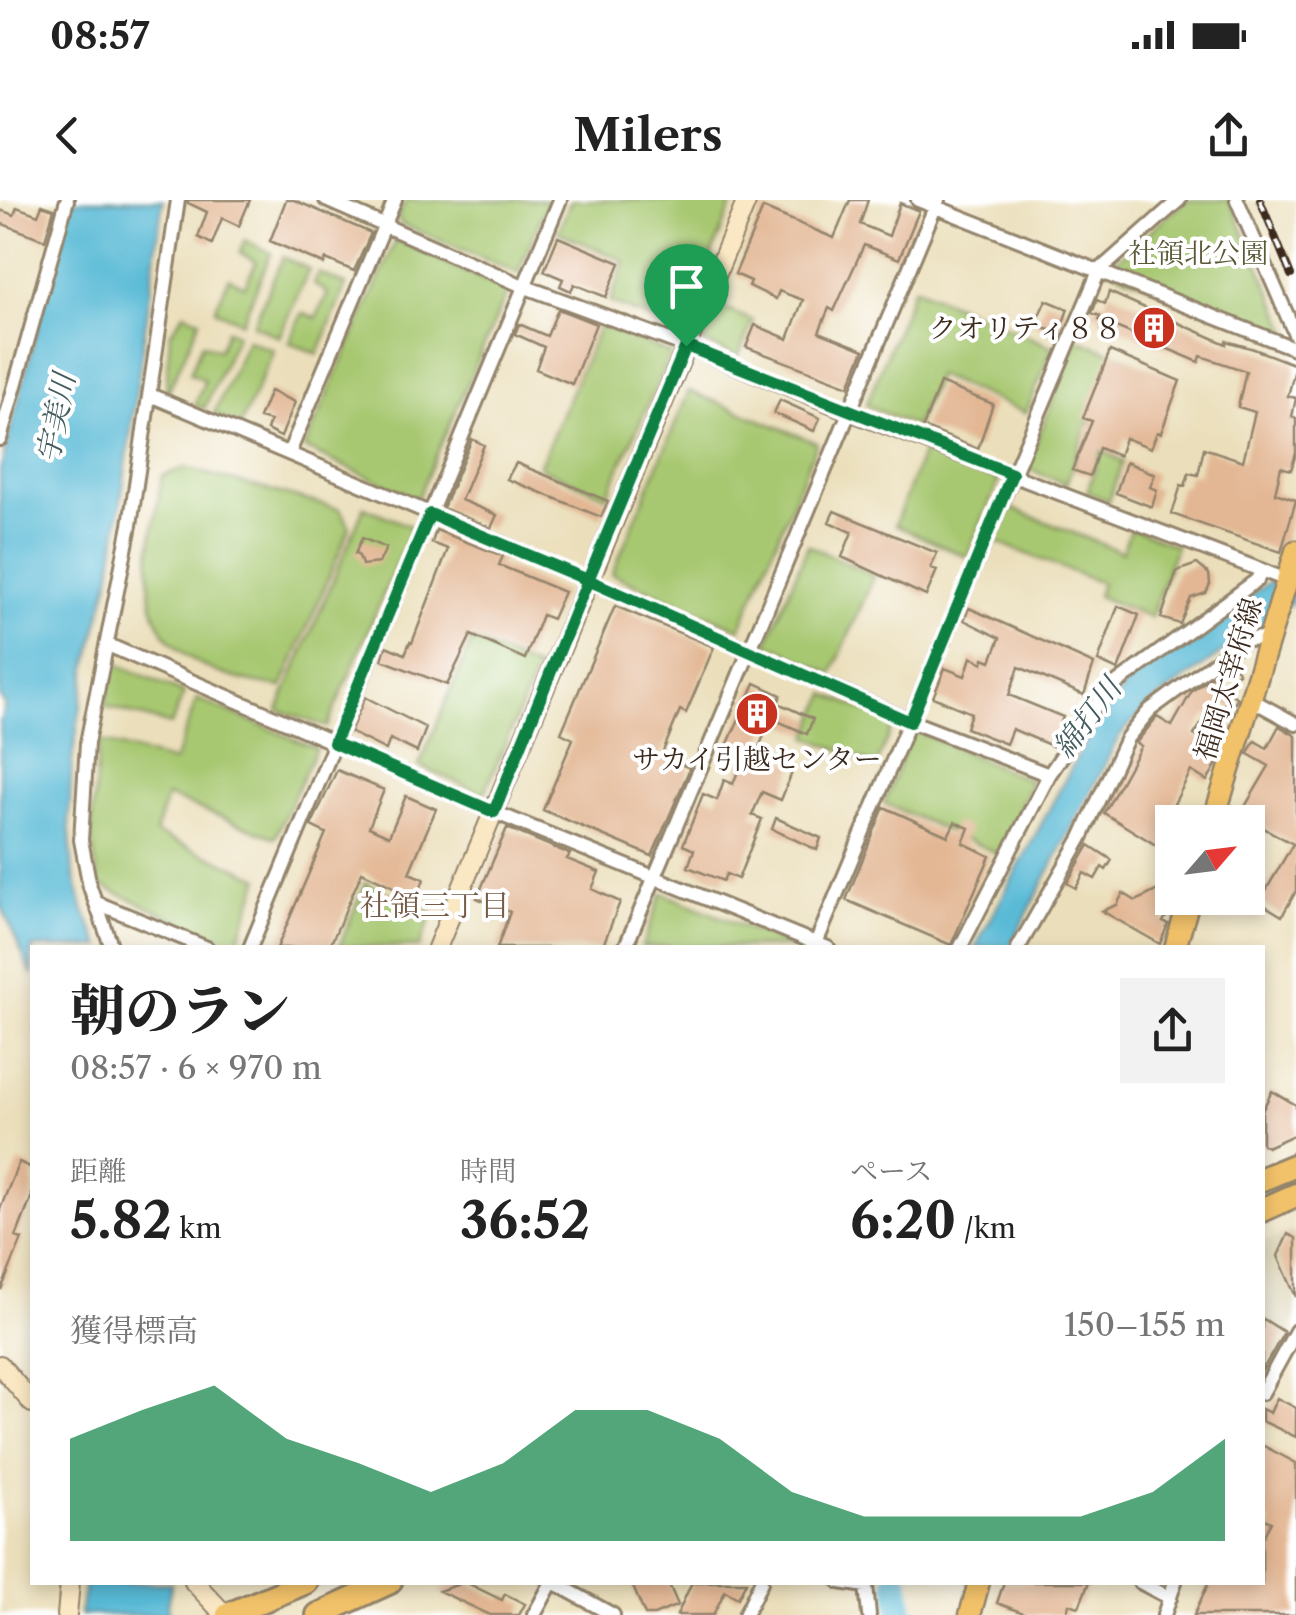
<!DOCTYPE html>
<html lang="ja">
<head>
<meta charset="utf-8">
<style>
  body { margin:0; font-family:"Libre Caslon Text","Noto Serif JP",serif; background:#f2f2f2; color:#222; height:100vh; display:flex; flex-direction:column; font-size:38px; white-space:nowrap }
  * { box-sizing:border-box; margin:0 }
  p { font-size:32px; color:#767676 }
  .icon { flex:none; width:55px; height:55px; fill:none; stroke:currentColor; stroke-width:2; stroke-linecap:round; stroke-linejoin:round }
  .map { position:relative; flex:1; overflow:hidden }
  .sheet { position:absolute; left:30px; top:745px; width:1235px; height:640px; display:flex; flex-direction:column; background:#fff; border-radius:0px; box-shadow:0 5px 15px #0003 }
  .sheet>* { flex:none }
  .needle { width:65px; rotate:62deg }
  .buttons { position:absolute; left:1155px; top:605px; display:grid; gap:20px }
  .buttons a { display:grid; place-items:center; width:110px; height:110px; border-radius:0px; background:#fff; box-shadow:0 5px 15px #0003; font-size:50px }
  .pin { position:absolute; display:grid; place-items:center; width:85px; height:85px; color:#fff; margin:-102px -42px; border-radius:50% 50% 50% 0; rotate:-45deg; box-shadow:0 0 10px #0007 }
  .pin .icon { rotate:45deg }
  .round { display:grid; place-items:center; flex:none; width:105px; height:105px; border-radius:0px; background:#f2f2f2 }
  .overview { display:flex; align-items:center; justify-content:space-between; height:170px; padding:0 40px }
  h1 { font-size:55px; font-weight:800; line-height:75px }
  .figures { display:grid; grid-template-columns:repeat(3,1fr); gap:15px; height:170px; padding:10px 40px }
  .figures div { display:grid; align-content:center }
  .figures b { font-size:50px; font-weight:800 }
  .figures small { font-size:28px; font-weight:400 }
  .figures p { font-size:28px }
  .chart { height:280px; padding:20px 40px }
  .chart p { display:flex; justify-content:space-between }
  .chart svg { width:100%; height:180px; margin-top:10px; fill:#0b8043; opacity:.7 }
  .status { display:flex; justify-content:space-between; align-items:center; height:70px; padding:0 50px; background:#fff; direction:ltr }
  .status svg { height:28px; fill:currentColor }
  header { display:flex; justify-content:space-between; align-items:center; height:130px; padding:0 40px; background:#fff; font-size:45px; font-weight:800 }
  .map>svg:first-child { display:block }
</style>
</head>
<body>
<div class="status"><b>08:57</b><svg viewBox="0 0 49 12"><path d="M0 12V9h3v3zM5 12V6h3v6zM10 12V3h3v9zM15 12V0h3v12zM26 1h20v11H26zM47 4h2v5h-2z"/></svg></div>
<header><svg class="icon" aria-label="back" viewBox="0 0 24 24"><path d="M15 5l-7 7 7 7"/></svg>Milers<svg class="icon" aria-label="share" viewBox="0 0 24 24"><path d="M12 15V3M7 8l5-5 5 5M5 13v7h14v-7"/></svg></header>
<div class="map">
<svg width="1296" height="1415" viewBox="0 0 1296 1415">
  <rect width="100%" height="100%" fill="#fff"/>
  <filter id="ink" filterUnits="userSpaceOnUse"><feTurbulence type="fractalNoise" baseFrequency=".01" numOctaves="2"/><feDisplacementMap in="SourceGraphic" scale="20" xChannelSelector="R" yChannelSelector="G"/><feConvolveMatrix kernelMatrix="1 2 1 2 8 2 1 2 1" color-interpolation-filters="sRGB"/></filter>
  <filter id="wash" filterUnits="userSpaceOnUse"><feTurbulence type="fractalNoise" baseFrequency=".0048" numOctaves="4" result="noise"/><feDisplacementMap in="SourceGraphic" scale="40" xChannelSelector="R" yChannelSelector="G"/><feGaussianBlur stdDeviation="2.25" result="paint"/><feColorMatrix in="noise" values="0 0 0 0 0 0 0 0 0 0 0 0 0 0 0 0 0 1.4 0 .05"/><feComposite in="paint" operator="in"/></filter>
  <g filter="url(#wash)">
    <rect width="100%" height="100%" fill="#ebdfbb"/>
    <path fill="#d9d0b1" d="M1296 1029V1118L1267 1173 1262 1170V1043Z"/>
    <path fill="#a7c871" stroke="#717948" stroke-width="2.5" d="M406 0H548L518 73 401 24 398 17Z
      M571 0H734L680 131 610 102 625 61 558 32Z
      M1186 0H1229L1293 141 1290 143 1115 72 1111 65Z
      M245 40 271 53 242 122 215 110 229 78 245 86 256 62 240 53Z
      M396 40 508 91 417 299 304 248Z
      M283 57 309 69 279 137 253 125Z
      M319 73 346 85 318 154 289 142 302 113 316 118 328 93 313 84Z
      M914 87 1053 147 1026 213 937 175 915 227 866 205Z
      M718 106 753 121 738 157 703 142Z
      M184 113 200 120 168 192 166 191 170 134Z
      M600 125 671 154 607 296 539 267Z
      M227 130 237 134 204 209 195 205 205 180 190 173 202 143 219 150Z
      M1077 139 1132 161 1107 230 1087 223 1066 284 1026 268Z
      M247 140 274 150 240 226 214 214Z
      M689 191 817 243 740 429 612 374Z
      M923 251 999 280 967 357 895 325Z
      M1101 251 1123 261 1109 301 1087 292Z
      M185 268 340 309 350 327 282 487C224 480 157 460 150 392 146 354 157 313 162 276Z
      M364 307 412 327 327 527 278 510Z
      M1008 307 1122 352 1131 328 1176 346 1151 417 1097 396 1101 383 994 341Z
      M808 345 874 376 832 474 767 443Z
      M472 440 537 469 484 594 419 566Z
      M114 463 184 493 171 525 105 506Z
      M826 494 894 523 876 565 808 537Z
      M197 499 316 548 275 638 167 596 155 633 260 678 236 747 99 685 91 636 99 541 174 562Z
      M913 530 1031 581 1001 655 884 603Z
      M365 683 433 713 419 747H339Z
      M662 693 793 747H642Z"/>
    <path fill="#58bad6" stroke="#4a727a" stroke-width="2.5" d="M71 0H163L111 373 87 467 72 562 69 622 73 671 84 711 101 747 32 748V776L0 703V522L5 505 0 497V270Z
      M1296 364V400L1147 506 1120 535 1010 747 975 748 1090 533 1129 481 1190 436Z
      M85 1383H171L167 1415H80Z"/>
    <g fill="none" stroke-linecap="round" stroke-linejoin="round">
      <path stroke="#58bad6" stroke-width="25" d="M897 1382 902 1415"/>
    </g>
    <g id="blocks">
      <path fill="#e3b794" d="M188 0H250L239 26 222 18 212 44 198 37 207 12 188 3Z
        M286 0H294L371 33 354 71 326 59 324 64 270 41Z
        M850 0H868L860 24 889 36 900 3 919 11 899 59 864 45 834 111 829 108 819 132 864 150 849 186 746 147 755 125 788 139 803 100 779 91 776 99 749 86 751 81 735 74 763 8 834 38Z
        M42 5 54 9 45 40 0 23V10L14 15 17 7 38 15Z
        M558 37 620 63 606 97 574 84 571 91 560 86 563 79 544 71Z
        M1109 92 1226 144V141L1254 149 1296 165 1288 196 1296 198 1292 217 1296 219V253L1291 270 1281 267 1275 293 1296 300 1281 352 1172 314 1181 285 1185 286 1189 273 1198 275 1204 248 1243 261 1255 212 1238 207 1246 171 1201 156 1199 162 1099 120 1100 116 1092 113 1097 100 1105 104Z
        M1046 100 1068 109 1059 134 1035 124Z
        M558 109 596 124 572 184 536 169 544 147 515 134 519 124 547 136Z
        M1110 151 1180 181 1161 233 1157 232 1151 248 1125 238 1119 256 1099 248 1090 276 1072 270 1092 221 1083 218Z
        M940 183 993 204 978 249 923 227Z
        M270 191 295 202 281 237 267 230 270 221 259 218Z
        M780 200 820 218 814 231 774 213Z
        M472 239 484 245 461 300 497 315 491 328 443 308Z
        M1126 262 1155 274 1150 287 1157 290 1152 307 1116 293Z
        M516 263 608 301 601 317 507 279Z
        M834 311 937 353 931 368 937 370 926 396 842 357 852 332 829 322Z
        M436 330 503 356 499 365 564 392 552 419 542 415 525 459 471 435 447 485 382 460 386 446 405 454 410 442 412 443 448 349 432 343Z
        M362 338 386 348 379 363 362 365 359 356 355 354Z
        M1197 364 1209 374 1210 384 1206 393 1191 398 1180 424 1161 418 1177 371Z
        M615 406 714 447 686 513 680 510 661 556 690 568 652 656 543 610 573 539 561 533Z
        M1118 406 1139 415 1118 470 1098 461Z
        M969 408 1094 464 1084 495 1019 467 1009 495 1063 517 1052 546 1012 529 1006 544 966 528 971 513 933 497 945 468 965 476 971 457 983 463 984 458 991 461 1000 438 964 420Z
        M1232 462 1239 473 1220 485 1237 498 1231 508 1224 504 1213 515 1208 514 1194 535 1220 552 1216 565 1207 581 1191 571 1174 604 1200 619V622H1172V655L1104 613 1141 546 1136 543 1157 517 1172 526 1192 491Z
        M755 483 781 495 778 503 813 519 807 534 771 518 758 550 795 565 781 600 762 592 752 615 762 619 738 679 726 674 723 681 688 667 694 650 683 645 703 594 717 600 724 580 733 584 744 556 726 548Z
        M365 497 426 528 417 552 390 539 386 550 350 532Z
        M1279 526 1296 536V691L1282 716 1259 702 1293 644 1240 615 1269 566 1248 554 1250 549 1255 541 1267 548Z
        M337 570 384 590 369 627 389 636 406 596 436 609 409 673 424 679 417 698 362 672 329 748H277L326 633 311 626Z
        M884 607 948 636 955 622 969 628 963 643 990 656 951 745 846 700Z
        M776 618 821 638 817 650 772 629Z
        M507 628 570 654 567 659 599 672 592 689 620 702 602 748H497L510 712 477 698Z
        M1089 645 1112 660 1106 670 1102 667 1095 679 1084 673 1076 688 1067 683Z
        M1158 690 1175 700 1163 722 1168 724 1160 744 1102 711 1117 705 1123 693 1136 701Z
        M1272 891 1296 905V934L1267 947 1262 944V911Z
        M19 962 32 968V996L16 1037 22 1039 1 1090 0 1009Z
        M1288 1034 1296 1038V1097L1278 1056Z
        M1262 1118 1284 1132 1262 1171Z
        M1277 1198 1296 1208V1237L1262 1221V1209L1270 1213Z
        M1262 1245 1296 1263V1415H1194L1209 1382H1262V1339L1271 1322 1262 1318Z
        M465 1382 502 1400 505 1394 525 1404 519 1415H490L439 1391Z
        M631 1382H668L678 1405 654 1415H645Z
        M692 1382H746L738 1398 725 1391 713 1415H677Z
        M1004 1382H1089L1079 1407 1069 1404 1066 1415H1029L997 1403Z"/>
    </g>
  </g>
  <g filter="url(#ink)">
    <use href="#blocks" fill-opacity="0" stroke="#93846c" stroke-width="2.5"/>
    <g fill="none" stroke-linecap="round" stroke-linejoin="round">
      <g stroke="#93846c" stroke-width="18">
        <path id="street" d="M326 0 523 86 686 146 847 212 1287 380
          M918 0 1296 149
          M1237 0 1296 136
          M150 195 588 380 910 521 1049 575
          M0 239 67 0
          M289 253 395 0
          M108 445 494 612 828 748
          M1250 499 1296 524
          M97 703 207 748
          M112 748 90 687 81 640 87 543 130 325 178 0
          M250 748 560 0
          M625 748 938 0
          M814 748 1099 71 1179 0
          M960 748 1049 575 1105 492 1257 380 1262 370
          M1018 748 1081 638 1127 538 1150 510 1246 439 1269 438
          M1262 1193 1296 1131
          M553 1382 613 1415
          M840 1382 866 1386 869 1415
          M1140 1382 1170 1398
          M534 1415 552 1382
          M745 1415 761 1382
          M1164 1415 1175 1382"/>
      </g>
      <g stroke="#93846c" stroke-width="22">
        <path id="secondary" d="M437 748 747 0
          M0 1165 32 1203
          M194 1382 225 1415
          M67 1415 70 1382"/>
      </g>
      <g stroke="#93846c" stroke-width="25">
        <path id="primary" d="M1213 622 1296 351
          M1175 748 1190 698
          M970 1415 979 1382"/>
      </g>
      <g stroke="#93846c" stroke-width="28">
        <path id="highway" d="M1262 979 1296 965
          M1262 1010 1296 995
          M228 1415 306 1382
          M318 1415 390 1382"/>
      </g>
      <use href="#street" stroke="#fff" stroke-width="12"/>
      <use href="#secondary" stroke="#fae7c3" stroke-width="18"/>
      <use href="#primary" stroke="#f2c26a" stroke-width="20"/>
      <use href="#highway" stroke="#f2c26a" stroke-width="22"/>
      <g stroke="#3b2a1e" stroke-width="8">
        <path id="rail" d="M1260 0 1291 75"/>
      </g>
      <use href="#rail" stroke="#fff" stroke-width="4" stroke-dasharray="11" stroke-linecap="butt"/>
    </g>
  </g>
  <g fill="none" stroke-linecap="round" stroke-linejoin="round" filter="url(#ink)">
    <g stroke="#fff" stroke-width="20">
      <path id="route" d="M686 146 588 380 430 314 334 543 494 612 588 380 910 522 1012 274 686 146"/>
    </g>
    <use href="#route" stroke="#0b8043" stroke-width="12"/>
  </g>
  <defs>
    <g id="building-disc" transform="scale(2.25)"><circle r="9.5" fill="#c8321e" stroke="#fff"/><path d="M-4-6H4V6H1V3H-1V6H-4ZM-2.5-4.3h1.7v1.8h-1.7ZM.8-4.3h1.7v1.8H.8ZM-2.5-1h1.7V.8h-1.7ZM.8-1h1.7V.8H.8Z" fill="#fff"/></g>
  </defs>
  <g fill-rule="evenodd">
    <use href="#building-disc" x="1154" y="128"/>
    <use href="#building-disc" x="757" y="514"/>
  </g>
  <g text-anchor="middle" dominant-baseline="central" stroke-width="8" stroke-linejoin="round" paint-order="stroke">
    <g font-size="28" fill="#5b5937" stroke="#fff">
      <text x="1198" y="53">社領北公園</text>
    </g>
    <g font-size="28" fill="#3b2a1e" stroke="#fff" text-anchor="end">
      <text x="1122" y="128">クオリティ８８</text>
      <text x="757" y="559" text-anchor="middle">サカイ引越センター</text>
    </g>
    <g font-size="28" fill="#3b2a1e" stroke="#fff">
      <text transform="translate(1228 479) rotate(-73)">福岡太宰府線</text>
    </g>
    <g font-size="30" font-style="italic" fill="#455c5e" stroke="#fff">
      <text transform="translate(56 218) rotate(-79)">宇美川</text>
      <text transform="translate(1087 518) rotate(-53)">綿打川</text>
    </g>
    <g font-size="30" fill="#765b47" stroke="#fff">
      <text x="435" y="705">社領三丁目</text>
    </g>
  </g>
</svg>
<div class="buttons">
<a><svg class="needle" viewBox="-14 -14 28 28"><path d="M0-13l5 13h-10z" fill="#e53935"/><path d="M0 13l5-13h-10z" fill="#767676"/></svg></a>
</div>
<div class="pin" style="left:686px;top:146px;background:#1e9e55"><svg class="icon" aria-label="arrive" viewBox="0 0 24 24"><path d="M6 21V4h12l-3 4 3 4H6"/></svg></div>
<section class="sheet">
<div class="overview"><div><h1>朝のラン</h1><p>08:57 · 6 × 970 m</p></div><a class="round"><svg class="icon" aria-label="share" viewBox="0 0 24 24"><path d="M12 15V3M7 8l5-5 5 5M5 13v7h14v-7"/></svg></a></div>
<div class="figures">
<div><p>距離</p><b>5.82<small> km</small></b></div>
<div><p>時間</p><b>36:52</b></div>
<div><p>ペース</p><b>6:20<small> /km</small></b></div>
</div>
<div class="chart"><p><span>獲得標高</span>150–155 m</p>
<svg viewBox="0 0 160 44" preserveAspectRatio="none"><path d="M0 44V19L10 12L20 6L30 19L40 25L50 32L60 25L70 12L80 12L90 19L100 32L110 38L120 38L130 38L140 38L150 32L160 19V44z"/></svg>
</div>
</section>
</div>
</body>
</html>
